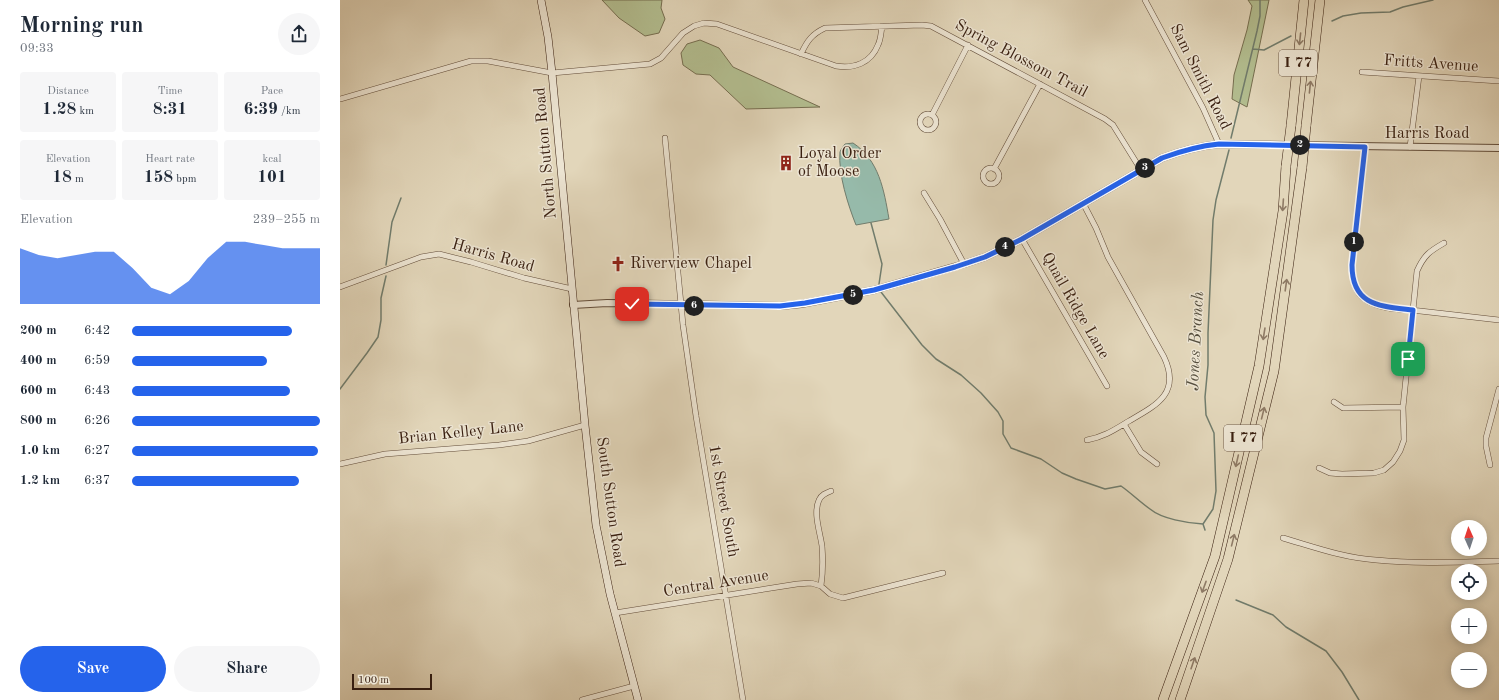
<!DOCTYPE html>
<html lang="en">
<head>
<meta charset="utf-8">
<style>
  body { margin:0; font-family:"Old Standard TT",serif; background:#f6f6f7; color:#1f2937; height:100vh; display:flex; flex-direction:column; font-size:15px; white-space:nowrap }
  * { box-sizing:border-box; margin:0 }
  p { font-size:13px; color:#747a83 }
  .icon { flex:none; width:22px; height:22px; fill:none; stroke:currentColor; stroke-width:2; stroke-linecap:round; stroke-linejoin:round }
  .map { position:relative; flex:1; overflow:hidden }
  .side { display:flex; flex-direction:column; background:#fff; width:340px }
  .side>* { flex:none }
  .needle { width:26px; rotate:357deg }
  .fabs { position:absolute; left:1111px; top:520px; display:grid; gap:8px }
  .fabs a { display:grid; place-items:center; width:36px; height:36px; border-radius:50%; background:#fff; box-shadow:0 2px 10px #0003; font-size:20px }
  .scale { position:absolute; left:12px; bottom:10px; width:80px; box-sizing:border-box; padding-left:4px; border:2px solid #391f10; border-top:0; font-size:11px; line-height:14px; white-space:nowrap; color:#391f10; -webkit-text-stroke:3px #ece4d2; paint-order:stroke }
  .pin { position:absolute; display:grid; place-items:center; width:34px; height:34px; color:#fff; margin:-17px; border-radius:8px; box-shadow:0 2px 6px #0006 }
  .km { position:absolute; width:20px; height:20px; margin:-10px; border-radius:50%; background:#222; color:#fff; font-size:11px; line-height:20px; text-align:center }
  .round { display:grid; place-items:center; flex:none; width:42px; height:42px; border-radius:21px; background:#f6f6f7 }
  .summary { display:flex; align-items:center; justify-content:space-between; height:68px; padding:0 20px }
  h1 { font-size:22px; font-weight:600; line-height:30px }
  .figures { display:grid; grid-template-columns:repeat(3,1fr); gap:6px; height:68px; padding:4px 20px }
  .figures div { display:grid; align-content:center; border-radius:4px; background:#f6f6f7; text-align:center }
  .figures b { font-size:17px; font-weight:600 }
  .figures small { font-size:11px; font-weight:400 }
  .figures p { font-size:11px }
  .chart { height:112px; padding:8px 20px }
  .chart p { display:flex; justify-content:space-between }
  .chart svg { width:100%; height:72px; margin-top:4px; fill:#2563eb; opacity:.7 }
  .cta { display:flex; gap:8px; margin-top:auto; padding:8px 20px }
  .cta a { flex:1; height:46px; border-radius:24px; background:#2563eb; color:#fff; font-size:16px; font-weight:600; line-height:46px; text-align:center }
  .cta a+a { background:#f6f6f7; color:#1f2937 }
  ul { padding:0 20px; list-style:none; font-size:13px }
  li { display:grid; grid-template-columns:64px 48px 1fr; align-items:center; height:30px }
  li i { height:10px; border-radius:5px; background:#2563eb }
  main { display:flex; flex:1; min-height:0 }
  .map>svg:first-child { display:block }
</style>
</head>
<body>
<main>
<section class="side">
<div class="summary"><div><h1>Morning run</h1><p>09:33</p></div><a class="round"><svg class="icon" aria-label="share" viewBox="0 0 24 24"><path d="M12 15V3M7 8l5-5 5 5M5 13v7h14v-7"/></svg></a></div>
<div class="figures">
<div><p>Distance</p><b>1.28<small> km</small></b></div>
<div><p>Time</p><b>8:31</b></div>
<div><p>Pace</p><b>6:39<small> /km</small></b></div>
</div>
<div class="figures">
<div><p>Elevation</p><b>18<small> m</small></b></div>
<div><p>Heart rate</p><b>158<small> bpm</small></b></div>
<div><p>kcal</p><b>101</b></div>
</div>
<div class="chart"><p><span>Elevation</span>239–255 m</p>
<svg viewBox="0 0 160 44" preserveAspectRatio="none"><path d="M0 44V10L10 14L20 16L30 14L40 12L50 12L60 22L70 34L80 38L90 30L100 16L110 6L120 6L130 8L140 10L150 10L160 10V44z"/></svg>
</div>
<ul>
<li><b>200 m</b>6:42<i style="width:85%"></i></li>
<li><b>400 m</b>6:59<i style="width:72%"></i></li>
<li><b>600 m</b>6:43<i style="width:84%"></i></li>
<li><b>800 m</b>6:26<i style="width:100%"></i></li>
<li><b>1.0 km</b>6:27<i style="width:99%"></i></li>
<li><b>1.2 km</b>6:37<i style="width:89%"></i></li>
</ul>
<div class="cta"><a>Save</a><a>Share</a></div>
</section>
<div class="map">
<svg width="1159" height="700" viewBox="0 0 1159 700">
  <rect width="100%" height="100%" fill="#e2d6ba"/>
  <filter id="stains"><feTurbulence type="fractalNoise" baseFrequency=".005" numOctaves="4"/><feColorMatrix values="0 0 0 0 .2 0 0 0 0 .09 0 0 0 0 .02 0 0 0 .5 -.17"/></filter>
  <radialGradient id="worn" r=".72"><stop offset=".6" stop-color="#630" stop-opacity="0"/><stop offset="1" stop-color="#630" stop-opacity=".3"/></radialGradient>
  <path fill="#b3be90" stroke="#766e50" d="M262 0H322L321 8 325 19 319 33 305 36 279 18Z
    M908 0H929L907 107 892 99 894 75 907 30 912 6Z
    M360 40 379 48 393 67 480 107 406 109 370 75 356 74 343 65 341 53 347 44Z"/>
  <path fill="#96baaa" stroke="#717c6c" d="M513 143C539 160 544 190 549 219L516 225C508 205 498 174 500 152 501 149 503 147 505 144Z"/>
  <g fill="none" stroke-linecap="round" stroke-linejoin="round">
    <path stroke="#717c6c" stroke-width="1.5" d="M992 21 1003 16 1021 13 1050 12 1063 7 1093 0
      M913 49 924 50 951 36
      M891 138 917 31 920 16V0
      M531 223 542 264 539 284
      M46 265 52 222 61 198
      M541 292 582 345 596 359 621 375 641 393 658 412 663 421V434L671 448 701 459 722 473 736 479 765 489 781 486C791 493 800 502 810 509 822 519 847 523 863 524
      M0 389 27 353 38 337 41 320V298L46 276
      M863 524 873 509 876 491 874 433 866 415 865 397 868 365V333L873 220 876 200 889 150
      M863 524 865 530
      M896 600 933 615 946 627 986 651 1002 672 1019 700"/>
    <g stroke="#634d3a" stroke-width="6">
      <path id="minor" d="M805 0 863 108 879 144
        M461 54C467 41 472 34 485 28L582 25 591 26 765 119 773 125 801 170
        M1022 72 1159 81
        M0 99 131 61H148L212 73 310 64 321 58 343 33 354 26 364 23 377 24 496 66C514 69 531 63 538 45 541 39 541 32 542 26
        M580 122a8 8 0 1 1 16 0a8 8 0 1 1-16 0Z
        M592 115 628 45
        M325 138 343 325 356 416 403 700
        M1025 147 1012 265C1012 278 1014 293 1026 300 1041 310 1063 309 1080 311 1106 314 1133 317 1159 320
        M1070 147 1079 76
        M643 176a8 8 0 1 1 16 0a8 8 0 1 1-16 0Z
        M654 169 700 84
        M584 193 600 219 624 264
        M743 203 756 228 768 257 824 357C841 393 817 405 789 421 774 430 764 437 747 440
        M682 239 767 386
        M0 287 81 257 99 254 131 262 184 278 232 289
        M994 402 1003 408 1063 407
        M784 424 801 452 817 464
        M0 464 45 454 159 445 188 441 245 425
        M1150 465 1146 446V438L1159 389
        M979 468 990 473 1002 474 1034 473 1044 470 1053 462 1060 451 1064 440 1063 407 1077 271C1084 255 1090 251 1104 243
        M943 538C974 547 1004 558 1036 560 1077 564 1118 562 1159 561
        M481 586C483 572 483 559 482 546 480 532 473 513 479 500 481 495 486 493 491 491
        M275 613 457 584 471 583 481 586 490 594 503 598 603 573
        M242 700 294 686"/>
    </g>
    <g stroke="#634d3a" stroke-width="8">
      <path id="tertiary" d="M233 305 267 303 440 306 461 304 534 290 624 264 645 257 682 239 822 158C841 151 859 146 879 144L1159 148"/>
    </g>
    <g stroke="#391f10" stroke-width="8">
      <path id="secondary" d="M201 0 208 37 212 73 245 425 256 525 270 594 298 700"/>
    </g>
    <g stroke="#391f10" stroke-width="10">
      <path id="motorway" d="M951 126 964 0
        M966 126 980 0
        M823 700 875 556 919 366 943 211 946 166
        M840 700 888 559 934 371 962 167"/>
    </g>
    <use href="#minor" stroke="#ece4d2" stroke-width="5"/>
    <use href="#tertiary" stroke="#ece4d2" stroke-width="6"/>
    <use href="#secondary" stroke="#ece4d2" stroke-width="7"/>
    <use href="#motorway" stroke="#e2d6ba" stroke-width="9"/>
    <g stroke="#391f10" stroke-width="10" stroke-linecap="butt">
      <path id="motorway-bridge" d="M946 166 951 126
        M962 167 966 126"/>
    </g>
    <use href="#motorway-bridge" stroke="#e2d6ba" stroke-width="9"/>
  </g>
  <defs><path id="oneway-shaft" d="M-6 0H5M1.5-3L5.5 0L1.5 3" fill="none" stroke-width="1.6" stroke-linecap="round" stroke-linejoin="round"/></defs>
  <g stroke="#8e7a65">
    <use href="#oneway-shaft" transform="translate(960 39) rotate(96)"/>
    <use href="#oneway-shaft" transform="translate(970 87) rotate(-84)"/>
    <use href="#oneway-shaft" transform="translate(943 205) rotate(94)"/>
    <use href="#oneway-shaft" transform="translate(946 285) rotate(-82)"/>
    <use href="#oneway-shaft" transform="translate(924 334) rotate(99)"/>
    <use href="#oneway-shaft" transform="translate(923 413) rotate(-76)"/>
    <use href="#oneway-shaft" transform="translate(897 461) rotate(103)"/>
    <use href="#oneway-shaft" transform="translate(893 540) rotate(-76)"/>
    <use href="#oneway-shaft" transform="translate(864 587) rotate(110)"/>
    <use href="#oneway-shaft" transform="translate(853 663) rotate(-71)"/>
  </g>
  <g fill="none" stroke-linecap="round" stroke-linejoin="round">
    <g stroke="#fff" stroke-width="8">
      <path id="route" d="M292 304 440 306 465 303 534 290 615 267 645 257 682 239 822 158C841 151 859 146 879 144L1025 147 1012 265C1012 306 1040 306 1073 310L1068 359"/>
    </g>
    <use href="#route" stroke="#2563eb" stroke-width="5"/>
  </g>
  <defs>
    <g id="building-bare" transform="scale(1.2)"><path d="M-4-6H4V6H1V3H-1V6H-4ZM-2.5-4.3h1.7v1.8h-1.7ZM.8-4.3h1.7v1.8H.8ZM-2.5-1h1.7V.8h-1.7ZM.8-1h1.7V.8H.8Z" fill="#8f2418" stroke="#ece4d2" stroke-width="2.5" paint-order="stroke"/></g>
    <g id="church-bare" transform="scale(1.2)"><path d="M-1.2-6h2.4v3.5h3.3v2.4h-3.3V6h-2.4V-.1h-3.3v-2.4h3.3Z" fill="#8f2418" stroke="#ece4d2" stroke-width="2.5" paint-order="stroke"/></g>
  </defs>
  <g fill-rule="evenodd">
    <use href="#building-bare" x="446" y="163"/>
    <use href="#church-bare" x="278" y="264"/>
  </g>
  <g text-anchor="middle" dominant-baseline="central" stroke-width="3" stroke-linejoin="round" paint-order="stroke">
    <g fill="#ece4d2" stroke="#6f5a4a" stroke-width="1">
      <rect x="939" y="50" width="38" height="26" rx="3"/>
      <rect x="884" y="425" width="38" height="26" rx="3"/>
    </g>
    <g font-size="15" font-weight="bold" fill="#391f10">
      <text x="958" y="63">I 77</text>
      <text x="903" y="438">I 77</text>
    </g>
    <g font-size="16" fill="#391f10" stroke="#ece4d2">
      <text transform="translate(681 59) rotate(28)">Spring Blossom Trail</text>
      <text transform="translate(1091 64) rotate(4)">Fritts Avenue</text>
      <text transform="translate(860 77) rotate(63)">Sam Smith Road</text>
      <text x="1087" y="134">Harris Road</text>
      <text transform="translate(206 153) rotate(-95)">North Sutton Road</text>
      <text transform="translate(153 256) rotate(16)">Harris Road</text>
      <text transform="translate(735 306) rotate(60)">Quail Ridge Lane</text>
      <text transform="translate(121 433) rotate(-6)">Brian Kelley Lane</text>
      <text transform="translate(383 501) rotate(80)">1st Street South</text>
      <text transform="translate(270 502) rotate(82)">South Sutton Road</text>
      <text transform="translate(376 584) rotate(-9)">Central Avenue</text>
    </g>
    <g font-size="16" fill="#391f10" stroke="#ece4d2" text-anchor="start">
      <text x="458" y="154">Loyal Order<tspan x="458" dy="18">of Moose</tspan></text>
      <text x="290" y="264">Riverview Chapel</text>
    </g>
    <g font-size="17" font-style="italic" fill="#554e3e" stroke="#ece4d2">
      <text transform="translate(856 341) rotate(-87)">Jones Branch</text>
    </g>
  </g>
  <rect width="100%" height="100%" filter="url(#stains)"/>
  <rect width="100%" height="100%" fill="url(#worn)"/>
</svg>
<div class="fabs">
<a><svg class="needle" viewBox="-14 -14 28 28"><path d="M0-13l5 13h-10z" fill="#e53935"/><path d="M0 13l5-13h-10z" fill="#747a83"/></svg></a>
<a><svg class="icon" aria-label="locate" viewBox="0 0 24 24"><circle cx="12" cy="12" r="6"/><path d="M12 2v4M12 18v4M2 12h4M18 12h4"/></svg></a>
<a>+</a>
<a>−</a>
</div>
<div class="scale">100 m</div>
<div class="pin" style="left:1068px;top:359px;background:#1e9e55"><svg class="icon" aria-label="arrive" viewBox="0 0 24 24"><path d="M6 21V4h12l-3 4 3 4H6"/></svg></div>
<div class="pin" style="left:292px;top:304px;background:#d93025"><svg class="icon" aria-label="check" viewBox="0 0 24 24"><path d="M5 12l5 5 9-10"/></svg></div>
<b class="km" style="left:1014px;top:242px">1</b>
<b class="km" style="left:960px;top:145px">2</b>
<b class="km" style="left:805px;top:168px">3</b>
<b class="km" style="left:665px;top:247px">4</b>
<b class="km" style="left:513px;top:295px">5</b>
<b class="km" style="left:354px;top:306px">6</b>
</div>
</main>
</body>
</html>
